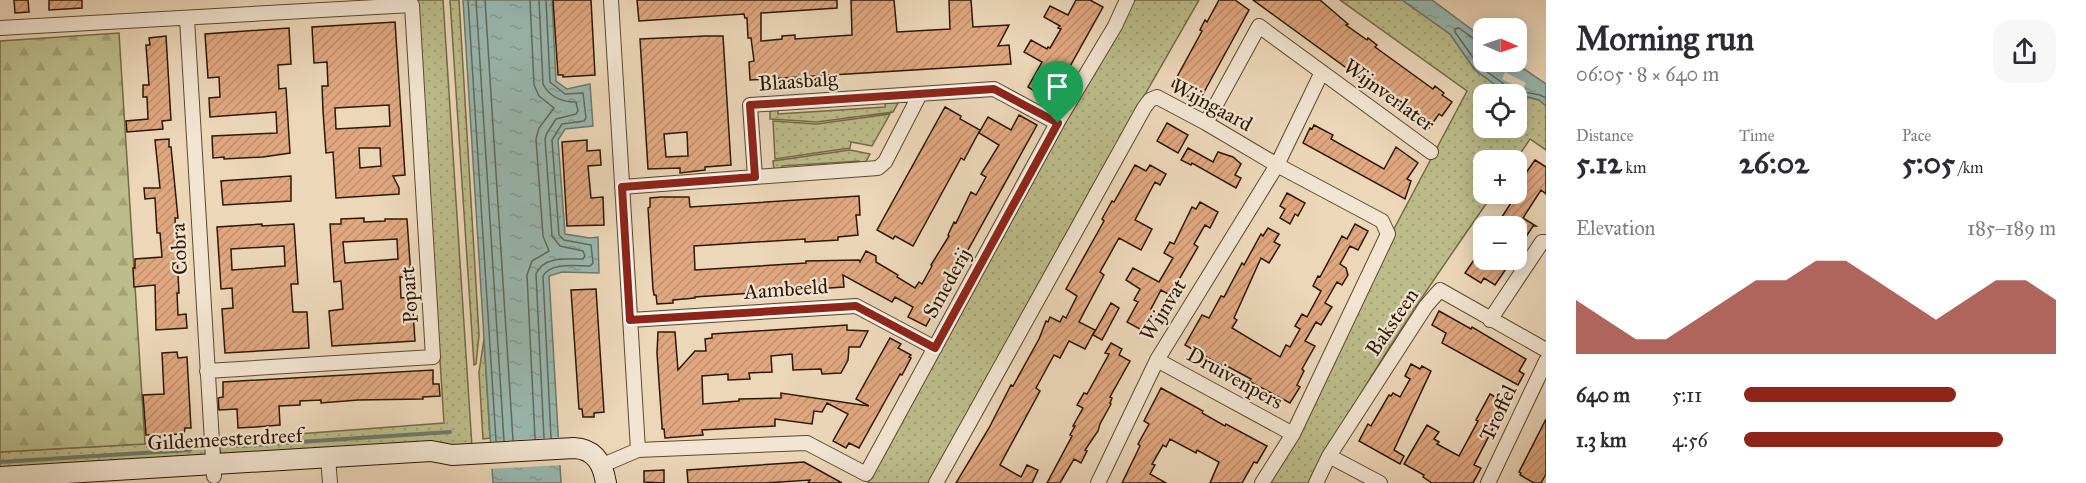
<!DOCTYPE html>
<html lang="en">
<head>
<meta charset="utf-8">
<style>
  body { margin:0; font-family:"IM FELL Great Primer",serif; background:#f7f7f7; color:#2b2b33; height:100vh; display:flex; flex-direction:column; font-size:22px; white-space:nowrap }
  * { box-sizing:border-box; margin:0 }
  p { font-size:20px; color:#7c7c81 }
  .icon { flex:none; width:33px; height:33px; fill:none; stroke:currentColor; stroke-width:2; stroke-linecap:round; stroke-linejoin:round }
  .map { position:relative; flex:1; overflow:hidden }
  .details { display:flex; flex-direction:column; background:#fff; width:540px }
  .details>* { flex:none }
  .needle { width:39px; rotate:92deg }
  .controls { position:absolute; left:1473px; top:18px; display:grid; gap:12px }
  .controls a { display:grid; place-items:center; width:54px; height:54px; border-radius:12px; background:#fff; box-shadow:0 3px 15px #0003; font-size:30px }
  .pin { position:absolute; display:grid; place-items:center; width:51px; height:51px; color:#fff; margin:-62px -26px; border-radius:50% 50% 50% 0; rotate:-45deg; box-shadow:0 0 6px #0007 }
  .pin .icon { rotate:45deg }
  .round { display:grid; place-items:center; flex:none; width:63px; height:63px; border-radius:18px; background:#f7f7f7 }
  .overview { display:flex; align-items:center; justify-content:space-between; height:102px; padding:0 30px }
  h1 { font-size:33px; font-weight:700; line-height:45px }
  .stats { display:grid; grid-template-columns:repeat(3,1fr); gap:9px; height:102px; padding:6px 30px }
  .stats div { display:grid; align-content:center }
  .stats b { font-size:30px; font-weight:700 }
  .stats small { font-size:16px; font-weight:400 }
  .stats p { font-size:16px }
  .chart { height:168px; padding:12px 30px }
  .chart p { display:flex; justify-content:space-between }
  .chart svg { width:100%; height:108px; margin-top:6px; fill:#8f2418; opacity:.7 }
  ul { padding:0 30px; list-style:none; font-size:20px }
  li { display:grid; grid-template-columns:96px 72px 1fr; align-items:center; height:45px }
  li i { height:15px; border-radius:8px; background:#8f2418 }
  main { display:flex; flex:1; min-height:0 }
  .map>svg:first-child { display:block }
</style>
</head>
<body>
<main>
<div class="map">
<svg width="1546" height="483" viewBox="0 0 1546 483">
  <defs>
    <pattern id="grass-dots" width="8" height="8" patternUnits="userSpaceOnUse" patternTransform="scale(1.5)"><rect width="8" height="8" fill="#bdbd8b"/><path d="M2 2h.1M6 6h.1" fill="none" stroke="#a3a276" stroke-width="1.8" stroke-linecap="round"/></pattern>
    <pattern id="forest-firs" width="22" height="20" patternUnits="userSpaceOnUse" patternTransform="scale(1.5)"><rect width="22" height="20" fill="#bdbd8b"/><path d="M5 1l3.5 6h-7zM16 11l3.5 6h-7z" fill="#a3a276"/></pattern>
    <pattern id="water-ripples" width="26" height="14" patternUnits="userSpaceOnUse" patternTransform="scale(1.5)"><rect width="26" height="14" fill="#99b9b2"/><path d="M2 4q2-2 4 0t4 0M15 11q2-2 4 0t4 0" fill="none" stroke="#849e97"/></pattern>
    <pattern id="building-hatch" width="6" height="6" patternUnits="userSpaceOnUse" patternTransform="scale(1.5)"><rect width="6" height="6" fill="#e0a780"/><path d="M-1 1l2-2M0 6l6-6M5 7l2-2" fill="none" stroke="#c08f6d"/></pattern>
  </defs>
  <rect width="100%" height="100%" fill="#ecd7b9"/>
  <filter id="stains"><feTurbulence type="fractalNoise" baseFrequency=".00333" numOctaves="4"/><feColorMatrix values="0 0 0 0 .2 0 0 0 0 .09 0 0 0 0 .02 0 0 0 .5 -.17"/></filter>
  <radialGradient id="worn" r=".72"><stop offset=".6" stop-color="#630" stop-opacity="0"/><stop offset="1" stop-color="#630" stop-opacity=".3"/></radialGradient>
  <path fill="url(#grass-dots)" stroke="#756a47" stroke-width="1.5" d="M417 0H443L472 447 221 455 218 440 444 423Z
    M450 0H459L479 335 476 364 474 365Z
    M1133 0H1199L1088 194 929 483H868Z
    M1340 0H1402L1450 34 1475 70 1509 93 1515 94H1484V128H1516L1517 95 1539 100 1546 106V150L1530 139 1516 160H1484V194H1493C1428 287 1363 382 1311 483H1269L1297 437 1395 227 1467 91Z
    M885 102 898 103 893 112 817 122 770 119V110L778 109V114L885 107Z
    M890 114 872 146 851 142 850 148 775 159 773 121 817 124Z
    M850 150 870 154 864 165 860 166 859 161 782 166 781 170 774 171 773 161Z
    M484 339 490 438 483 439 479 372Z
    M207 440V455L0 474V452Z"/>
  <path fill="url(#forest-firs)" stroke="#756a47" stroke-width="1.5" d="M119 33 145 444 0 452V41Z"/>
  <path fill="url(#water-ripples)" stroke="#6e796c" stroke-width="1.5" d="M463 0H552L556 81 567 89 590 84 593 126 565 129 558 140 565 234 590 238 598 237 599 273 562 272 549 276 561 483H493Z
    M1402 0H1432L1483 38 1484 62H1514L1546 84V106L1539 100 1501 89 1475 70 1450 34Z"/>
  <path fill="#ecd7b9" d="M1505 72 1526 83 1518 98 1515 94 1518 87 1502 79Z
    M560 437 563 465 489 469 487 442Z"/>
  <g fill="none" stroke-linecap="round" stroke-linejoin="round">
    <path stroke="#63685a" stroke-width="1.5" d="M468 0 496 441
      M476 0 504 441
      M485 0 513 440
      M530 0 534 85 539 96 554 108 539 128 536 139 543 236 549 251 532 261 527 275 535 439
      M539 0 543 84C550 98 562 102 576 102L578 111 576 114 556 119 547 133 545 139 552 236 560 246 583 251 585 256 583 259C566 259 543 256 536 274L544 438
      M546 0 550 82 565 94 583 93 586 118 584 121 562 124 552 140 559 235 564 240 591 245 593 263 590 266C576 266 551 262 543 276L551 438
      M1484 43 1478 42 1459 28 1455 29V32L1479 66 1504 84 1513 90 1540 95 1546 98"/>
    <path stroke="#6e796c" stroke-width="4" d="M238 446 450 432
      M0 462 190 450"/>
  </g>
  <path fill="url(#building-hatch)" stroke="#2d1803" stroke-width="1.5" fill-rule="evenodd" d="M14 0H28L29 12 15 13Z
    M49 0H82V8L49 10Z
    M553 0H591L595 75 563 77V75H558Z
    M637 0H837V8L761 13V41L782 39V36L795 35V39L852 35 851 0H894L897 32 950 29 949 0H971L973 27 1009 25 998 46 1009 45 1011 64 750 80 749 62 754 61 751 38H748L747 18H745L744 14 639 21Z
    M1076 0H1090L1103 7 1054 95 1044 90 1041 95 1028 87 1042 62 1024 52 1031 40 1047 49 1048 47 1050 48 1061 29 1058 28 1060 26 1044 17 1050 6 1068 15Z
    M1219 0H1235L1249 10 1198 103 1172 86 1202 31 1200 30 1205 20 1207 22Z
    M1253 0H1320L1348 24 1346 25 1367 40 1368 38 1377 45 1375 47 1433 89 1435 86 1444 93 1442 95 1452 102 1442 116 1439 114 1429 128Z
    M395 22 405 175 393 176 399 188V194L336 198 333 152 326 153 323 111 322 86H328L327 62 314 63 312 27ZM389 105 390 126 336 129 335 108ZM359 148H380L381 166 360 168Z
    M289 28 291 64 278 65 279 89 286 88 290 153 263 157 224 159V157L213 158 212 136 277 133 276 112 210 117 209 98 220 97 219 77 208 78 205 34Z
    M166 36 171 120 162 121 163 129 127 132 126 121 148 119 147 97H143V85H149L146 45H150L149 38Z
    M706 36H723L731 165 705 167V170L680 173V168L648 169 640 39ZM687 132 688 156 666 157 664 134Z
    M945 107 961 116 960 119 980 130 964 160 961 158 913 246 895 236 893 239 877 230Z
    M1019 115 1037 125 926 326 908 317 913 307 895 297 892 302 843 275 844 287 695 297V298L673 300V303L657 304 656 295H654L653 289 648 208 650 207V198L661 197H689L690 207 859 196 860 215H856L858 235 838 237V240L805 242V239L694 246 695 270 806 263V261L859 260 860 262 866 251 876 256V262L898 275 897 277 915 288 919 282 922 284 932 266 931 265 949 236 948 235 954 222 956 223 971 192 976 195 986 177 981 174 999 145 979 133 988 117 1011 130Z
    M1167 123 1188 135 1178 153 1157 141Z
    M1314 125 1333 135 1331 139 1384 169 1396 147 1418 163 1407 179 1411 181 1405 199 1303 143 1310 128 1312 129Z
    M169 139V147H171L178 218H175L179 293H177L178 315 186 314 187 328 156 330 155 285 134 287 133 268H135V259L162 257 160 233H157L155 198 145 199 144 188H160L155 140Z
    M587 140V151L600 150 601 165 588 166 591 198 603 197 604 225 567 226 562 142Z
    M1188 148 1213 162 1218 152 1233 157 1241 164 1235 175 1241 178 1236 188 1192 163 1191 165 1181 160Z
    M1535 160 1546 167V194L1541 190 1523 218 1536 226H1533L1516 252V226H1496L1526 180 1523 177Z
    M1135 165 1146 171 1150 165 1166 174 1160 185 1155 182 1135 220 1152 229 1141 250 1119 238 1100 272 1104 275 1079 322 1095 330 1085 349 1069 341 1060 358 1054 355 1036 388 1040 391 1000 465 1021 477 1027 465 1038 470 1032 483H956L989 428 1011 385 1013 386 1039 339 1046 321 1048 322 1050 317 1060 322 1063 316 1066 318 1077 296 1066 289 1104 221 1102 219 1112 201 1114 202Z
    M291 176V201L223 205 221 181Z
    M1287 193 1305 203 1298 216 1295 214 1290 224 1280 218 1285 209 1280 206Z
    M1200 202 1218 212 1210 228 1205 225 1194 244 1198 247 1170 295 1161 290 1151 309 1158 313 1147 333 1127 322 1138 302 1134 300 1140 289 1126 280 1133 268 1159 282 1173 258 1164 253 1170 242 1174 244 1192 207 1196 209Z
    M364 218V222L385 221V219H407L411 277H400L401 298 412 297 415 341 332 346 329 311 343 309 341 281 334 282 330 224H341V219ZM397 239 398 259 345 263 343 242Z
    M262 224V226L294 224 298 284H291L293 312H307L309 348 225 353 222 309 233 308 232 288 221 289 217 227ZM284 246 285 266 232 270 231 249Z
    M1355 224 1368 231 1358 250 1350 246 1340 264 1346 268 1348 275 1342 285 1337 282 1325 303 1332 307 1328 313 1321 325 1316 322 1305 341 1315 346 1302 369 1304 371 1297 385 1300 387 1290 403 1249 381 1251 379 1227 366 1226 368 1185 345 1202 315 1209 318 1221 296 1224 297 1242 263 1244 265 1261 234 1263 236 1268 228 1279 234 1274 242 1280 245 1269 263 1261 258 1234 318 1237 320 1232 328 1280 357 1286 345 1290 347 1300 329 1295 326 1302 314 1307 317 1321 291 1313 286 1318 276 1320 277 1342 236 1347 239Z
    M1484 245V260H1512L1495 285 1484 278 1481 283 1465 273Z
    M596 289 604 412 594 413V417H583L582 409H579L571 290Z
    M1111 303 1119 308 1102 340 1093 335Z
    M1439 311 1471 329 1472 327 1526 359 1519 371 1524 374 1518 385 1442 343 1446 333 1432 325Z
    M847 325V330L868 331 860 347H849L848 360 841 373 822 374 821 369 793 370 792 354 771 356 772 372 749 373 750 379 728 380V374L702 376 703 404 739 401V399L781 398V393L869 406 856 399 890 338 901 344 898 348 911 355 909 357 911 358 902 375 900 374 899 376 859 448 849 443 846 448 833 441 848 414 827 403 822 412 814 411 812 424 775 419V426L702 430 703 435 665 438 664 429H662V426L657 353 658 332H675L678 370 695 351H706L705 339 712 338V334Z
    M1111 343 1122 349 1119 355 1130 361 1110 397 1112 398 1110 403 1111 404 1100 424 1098 431 1085 450 1087 451 1081 463 1074 459 1060 483H1047L1072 436 1070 435 1075 426H1073L1083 408 1077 405 1084 393 1087 394 1109 354 1105 353Z
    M177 352 178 358 187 357 191 428H185L184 434 146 435 143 395 164 394 162 353Z
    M1411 364 1420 369 1422 366 1431 371 1394 450 1404 456 1400 464 1359 441 1368 424 1371 426 1389 395 1391 396 1393 393 1400 397 1410 379 1405 376Z
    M433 370V384H439L440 396 423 397V399L358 400 321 403V400L300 401V405L279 406 280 425 256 427 238 428 237 409 219 410 218 398 223 397V382Z
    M1161 388 1203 411 1202 413 1225 426 1226 424 1267 446 1257 463 1254 462 1242 483H1210L1219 462 1197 450 1196 453 1170 439 1166 447 1163 445 1152 464 1155 465 1150 474 1166 483H1122L1140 446 1138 444 1149 424 1144 421Z
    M1490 394 1506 403 1474 465 1481 468 1473 483H1432L1423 477 1424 475 1404 464 1427 425 1439 432 1434 439 1439 442 1437 444 1459 456 1478 421 1476 420Z
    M1546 419V474L1541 483H1534L1520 475 1521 473 1519 472Z
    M804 462 842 483H808L810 480 765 483H688L687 470Z
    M664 470V483L644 482V471Z"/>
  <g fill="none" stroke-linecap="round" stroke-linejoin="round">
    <g stroke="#5d4830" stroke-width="16">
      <path id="street" d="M611 0 638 450
        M187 19 214 476
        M0 28 412 5 433 357 207 371
        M920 94 885 162 878 168 755 177 750 105 994 89 1057 123
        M1206 123 1259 26 1431 152
        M622 187 755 177
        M630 320 856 306 935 348
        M1490 320 1542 242H1546
        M1157 360 1293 434
        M1329 456 1380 483
        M328 457 330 483
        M603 465 638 450 807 443 866 474 1057 123 1115 26 1127 0
        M936 483 1144 108 1150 100 1157 97 1206 123 1277 165 1382 221 1388 234 1293 434 1262 483
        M1098 483 1157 360 1277 165 1322 72
        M1316 483 1329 456 1426 306 1440 290 1546 350
        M1488 483 1546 361"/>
    </g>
    <g stroke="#2d1803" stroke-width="22">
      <path id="secondary" d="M0 477 431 451 452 455 574 448C596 449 603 465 606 483"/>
    </g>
    <use href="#street" stroke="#f3e5d2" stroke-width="14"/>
    <use href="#secondary" stroke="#f3e5d2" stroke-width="20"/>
  </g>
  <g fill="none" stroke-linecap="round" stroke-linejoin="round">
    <g stroke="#fff" stroke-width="12">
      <path id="route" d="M994 89 1058 123 935 348 856 306 630 320 622 187 755 177 750 105Z"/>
    </g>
    <use href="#route" stroke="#8f2418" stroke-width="8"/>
  </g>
  <g text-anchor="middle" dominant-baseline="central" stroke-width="4.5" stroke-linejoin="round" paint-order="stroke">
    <g font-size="21" fill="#2d1803" stroke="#f3e5d2">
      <text transform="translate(798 81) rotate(-4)">Blaasbalg</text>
      <text transform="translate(1389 95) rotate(36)">Wijnverlater</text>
      <text transform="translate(1212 105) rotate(28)">Wijngaard</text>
      <text transform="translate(179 249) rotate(-93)">Cobra</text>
      <text transform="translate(947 283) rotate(-61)">Smederij</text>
      <text transform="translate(786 289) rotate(-4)">Aambeeld</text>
      <text transform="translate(409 295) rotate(-94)">Popart</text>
      <text transform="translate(1163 310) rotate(-58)">Wijnvat</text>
      <text transform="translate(1392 322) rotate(-56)">Baksteen</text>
      <text transform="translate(1235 378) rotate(29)">Druivenpers</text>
      <text transform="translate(1498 413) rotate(-65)">Troffel</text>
      <text transform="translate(225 439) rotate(-3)">Gildemeesterdreef</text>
    </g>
  </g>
  <rect width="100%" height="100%" filter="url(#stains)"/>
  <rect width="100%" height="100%" fill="url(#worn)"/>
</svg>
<div class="controls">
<a><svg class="needle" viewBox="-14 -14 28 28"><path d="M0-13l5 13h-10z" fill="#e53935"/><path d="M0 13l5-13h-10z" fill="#7c7c81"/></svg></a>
<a><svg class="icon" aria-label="locate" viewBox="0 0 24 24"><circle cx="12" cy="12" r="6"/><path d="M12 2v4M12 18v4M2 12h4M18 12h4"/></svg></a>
<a>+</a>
<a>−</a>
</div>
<div class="pin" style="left:1058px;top:123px;background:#1e9e55"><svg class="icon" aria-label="arrive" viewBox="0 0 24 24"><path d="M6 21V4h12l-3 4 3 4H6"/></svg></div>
</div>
<section class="details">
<div class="overview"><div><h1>Morning run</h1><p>06:05 · 8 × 640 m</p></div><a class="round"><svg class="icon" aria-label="share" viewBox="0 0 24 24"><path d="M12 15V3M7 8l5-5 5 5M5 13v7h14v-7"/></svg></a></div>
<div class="stats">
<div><p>Distance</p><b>5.12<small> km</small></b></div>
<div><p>Time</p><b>26:02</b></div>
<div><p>Pace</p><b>5:05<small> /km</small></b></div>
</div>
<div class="chart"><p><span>Elevation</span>185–189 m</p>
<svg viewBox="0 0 160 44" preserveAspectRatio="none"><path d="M0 44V22L10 30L20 38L30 38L40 30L50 22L60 14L70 14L80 6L90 6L100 14L110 22L120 30L130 22L140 14L150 14L160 22V44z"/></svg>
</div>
<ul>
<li><b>640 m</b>5:11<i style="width:68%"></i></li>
<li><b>1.3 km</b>4:56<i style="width:83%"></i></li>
</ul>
</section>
</main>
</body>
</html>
